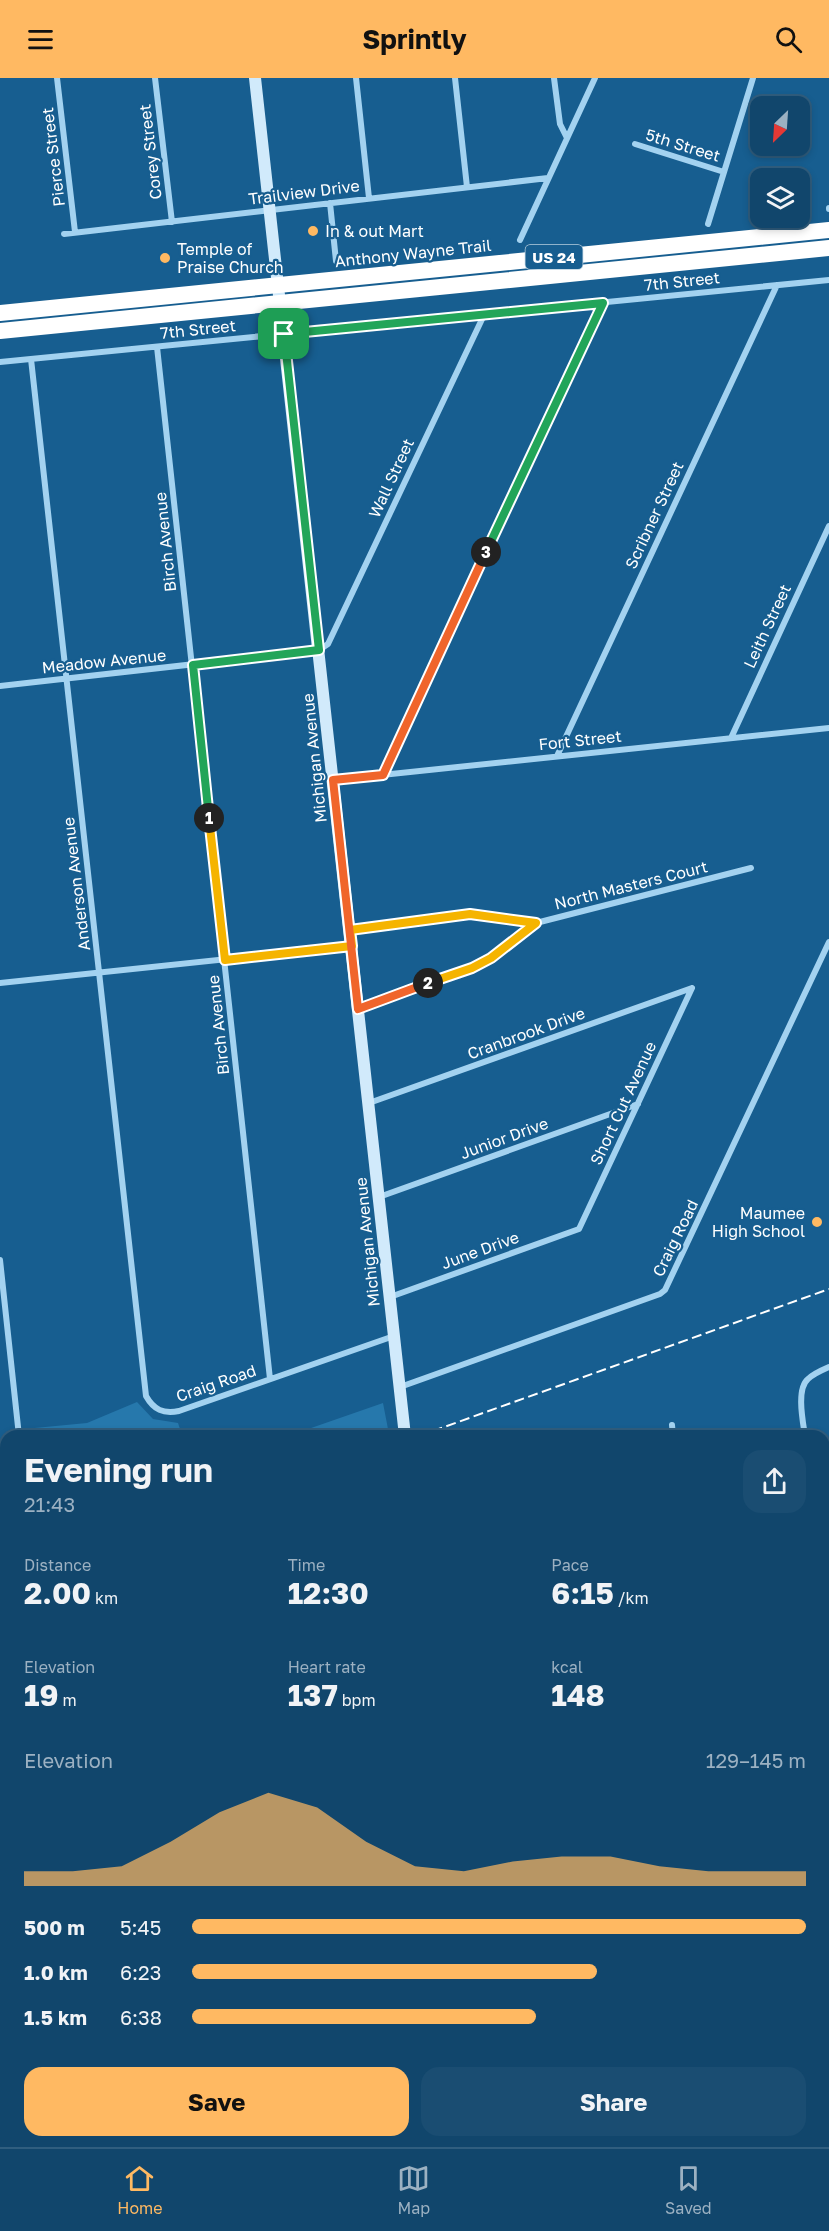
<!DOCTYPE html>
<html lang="en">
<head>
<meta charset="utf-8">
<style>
  body { margin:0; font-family:"Golos Text",sans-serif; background:#1a4d72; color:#f1f3f6; height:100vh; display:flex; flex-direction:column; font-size:22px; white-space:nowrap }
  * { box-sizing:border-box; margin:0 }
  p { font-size:20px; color:#9cb1c2 }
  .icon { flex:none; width:33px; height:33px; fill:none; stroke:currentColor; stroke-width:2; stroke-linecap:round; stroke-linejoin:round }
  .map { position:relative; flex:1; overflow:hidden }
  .drawer { position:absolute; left:0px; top:1352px; width:830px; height:718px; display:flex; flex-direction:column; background:#11466c; border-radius:18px 18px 0 0; box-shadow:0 3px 9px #0003,0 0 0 2px #305e7f }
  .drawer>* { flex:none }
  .needle { width:39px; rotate:205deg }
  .tools { position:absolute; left:750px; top:18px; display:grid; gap:12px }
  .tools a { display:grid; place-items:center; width:60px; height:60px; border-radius:12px; background:#11466c; box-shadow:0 3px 9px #0003,0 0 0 2px #305e7f; font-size:30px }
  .pin { position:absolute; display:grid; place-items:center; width:51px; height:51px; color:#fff; margin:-26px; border-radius:12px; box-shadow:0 3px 9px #0006 }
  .km { position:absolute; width:30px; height:30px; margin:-15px; border-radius:50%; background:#222; color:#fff; font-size:16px; line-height:30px; text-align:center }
  .round { display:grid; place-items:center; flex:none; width:63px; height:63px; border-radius:18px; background:#1a4d72 }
  .summary { display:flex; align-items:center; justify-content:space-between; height:102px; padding:0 24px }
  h1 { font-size:33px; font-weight:700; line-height:45px }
  .stats { display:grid; grid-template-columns:repeat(3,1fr); gap:9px; height:102px; padding:6px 24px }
  .stats div { display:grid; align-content:center }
  .stats b { font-size:30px; font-weight:700 }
  .stats small { font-size:16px; font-weight:400 }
  .stats p { font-size:16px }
  .chart { height:168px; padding:12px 24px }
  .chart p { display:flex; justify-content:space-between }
  .chart svg { width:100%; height:108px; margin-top:6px; fill:#ffb962; opacity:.7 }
  .cta { display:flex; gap:12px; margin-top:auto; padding:12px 24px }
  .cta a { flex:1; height:69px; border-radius:18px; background:#ffb962; color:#111; font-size:24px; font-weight:700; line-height:69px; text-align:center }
  .cta a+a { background:#1a4d72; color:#f1f3f6 }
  ul { padding:0 24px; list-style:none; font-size:20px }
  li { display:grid; grid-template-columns:96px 72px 1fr; align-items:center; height:45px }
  li i { height:15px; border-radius:8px; background:#ffb962 }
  header { display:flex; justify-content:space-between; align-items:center; height:78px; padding:0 24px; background:#ffb962; color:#111; font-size:27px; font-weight:700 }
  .tab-bar { display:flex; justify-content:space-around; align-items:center; height:84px; border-top:2px solid #305e7f; background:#11466c; font-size:16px; color:#9cb1c2 }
  .tab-bar a { display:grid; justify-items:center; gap:3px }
  .tab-bar .on { color:#ffb962 }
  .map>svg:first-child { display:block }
</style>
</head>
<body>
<header><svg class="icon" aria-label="menu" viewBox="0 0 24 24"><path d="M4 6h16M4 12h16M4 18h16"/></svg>Sprintly<svg class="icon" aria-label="search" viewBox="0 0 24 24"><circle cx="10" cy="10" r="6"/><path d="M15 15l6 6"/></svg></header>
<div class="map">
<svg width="829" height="2069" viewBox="0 0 829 2069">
  <rect width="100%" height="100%" fill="#175e90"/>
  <path fill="#2678ac" d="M137 1324 153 1341 178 1345 182 1357H25L24 1351 87 1345Z
    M383 1325 388 1351 369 1357H291Z
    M829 1475V2069H502L501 2064H824V1488Z"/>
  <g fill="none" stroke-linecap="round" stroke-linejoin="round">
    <path stroke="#a3d2f0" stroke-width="6" d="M57 0 75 154
      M155 0 172 144
      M356 0 369 120
      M455 0 467 109
      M554 0 560 46 567 60
      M635 66 724 94
      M330 125 336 183
      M829 131V130
      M708 146 753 0
      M64 156 548 100
      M520 162 595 0
      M157 269 270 1301
      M31 281 146 1318C154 1332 163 1336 179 1333L394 1258
      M0 284 829 202
      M0 608 319 572 328 566 484 237
      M731 660 829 448
      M557 678 777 207
      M383 697 603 224
      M334 702 829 650
      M350 852 470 836 536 845
      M0 905 351 868
      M358 931 472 890 491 880 536 845 751 790
      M369 1025 692 910
      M379 1119 638 1026
      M0 1182 19 1358
      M390 1219 579 1151 692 910
      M400 1309 660 1216 665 1212 829 864
      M672 1347 673 1358
      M805 1358C803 1344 796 1311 808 1301 813 1296 822 1292 829 1289
      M0 1444 6 1442
      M0 1956 6 1961
      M98 2064 99 2069
      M125 2069 126 2064"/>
    <path stroke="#d1eafb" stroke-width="12" d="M255 0 405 1358
      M484 2064V2069"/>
    <path stroke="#fff" stroke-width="16" d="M0 235 829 152
      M0 253 829 170
      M0 1722 6 1728
      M0 1758 6 1764
      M313 2064 319 2069
      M356 2064 361 2069"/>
    <path stroke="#fff" stroke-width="2" stroke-dasharray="10 4.5" stroke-linecap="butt" d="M419 1358 829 1211
      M0 1506 6 1504"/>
  </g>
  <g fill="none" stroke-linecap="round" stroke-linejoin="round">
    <g stroke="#fff" stroke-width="12">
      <path id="split-1" d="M209 740 193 587 319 572 284 256"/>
    </g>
    <g stroke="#fff" stroke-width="12">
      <path id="split-2" d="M209 740 225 882 352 868 350 852 470 836 536 845 491 880 472 890 428 905"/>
    </g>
    <g stroke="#fff" stroke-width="12">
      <path id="split-3" d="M428 905 358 931 333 702 383 697 486 474"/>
    </g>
    <g stroke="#fff" stroke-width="12">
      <path id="split-4" d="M284 256 603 225 486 474"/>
    </g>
    <use href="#split-1" stroke="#22a559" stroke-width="8"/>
    <use href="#split-2" stroke="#f5b400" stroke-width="8"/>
    <use href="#split-3" stroke="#f0652b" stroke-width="8"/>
    <use href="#split-4" stroke="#22a559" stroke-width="8"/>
  </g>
  <g fill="#ffb962" stroke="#175e90" stroke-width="2">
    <circle cx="313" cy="153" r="6"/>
    <circle cx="165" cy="180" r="6"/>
    <circle cx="817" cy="1144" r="6"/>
  </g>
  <g text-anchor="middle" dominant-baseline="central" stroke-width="4.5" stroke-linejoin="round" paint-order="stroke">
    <rect fill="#175e90" stroke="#b9cfde" stroke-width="1.5" x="525.5" y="167" width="57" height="24" rx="4.5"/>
    <g font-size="15" font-weight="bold" fill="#fff">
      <text x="554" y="179">US 24</text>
    </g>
    <g font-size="16" fill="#fff" stroke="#175e90">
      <text transform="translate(683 67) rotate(17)">5th Street</text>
      <text transform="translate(150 74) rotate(-97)">Corey Street</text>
      <text transform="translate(53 79) rotate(-97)">Pierce Street</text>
      <text transform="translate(304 114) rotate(-7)">Trailview Drive</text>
      <text transform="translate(413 175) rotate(-6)">Anthony Wayne Trail</text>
      <text transform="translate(682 203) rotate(-6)">7th Street</text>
      <text transform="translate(198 251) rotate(-6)">7th Street</text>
      <text transform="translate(391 400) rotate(-65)">Wall Street</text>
      <text transform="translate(654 437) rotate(-65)">Scribner Street</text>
      <text transform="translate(165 464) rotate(-96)">Birch Avenue</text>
      <text transform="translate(767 548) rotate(-65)">Leith Street</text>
      <text transform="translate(104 583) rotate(-6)">Meadow Avenue</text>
      <text transform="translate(580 662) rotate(-6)">Fort Street</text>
      <text transform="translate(314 680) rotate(-96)">Michigan Avenue</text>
      <text transform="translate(76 806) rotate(-97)">Anderson Avenue</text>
      <text transform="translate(631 807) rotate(-14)">North Masters Court</text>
      <text transform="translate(218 947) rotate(-96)">Birch Avenue</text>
      <text transform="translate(526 955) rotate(-20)">Cranbrook Drive</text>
      <text transform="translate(623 1025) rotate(-65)">Short Cut Avenue</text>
      <text transform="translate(504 1060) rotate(-20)">Junior Drive</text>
      <text transform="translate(675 1160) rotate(-64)">Craig Road</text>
      <text transform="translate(367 1164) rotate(-96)">Michigan Avenue</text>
      <text transform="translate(480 1172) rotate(-20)">June Drive</text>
      <text transform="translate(216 1305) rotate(-19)">Craig Road</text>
    </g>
    <g font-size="16" fill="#fff" stroke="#175e90" text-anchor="start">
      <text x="325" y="153">In &amp; out Mart</text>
      <text x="177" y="171">Temple of<tspan x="177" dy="18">Praise Church</tspan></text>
      <text x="805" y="1135" text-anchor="end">Maumee<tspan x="805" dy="18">High School</tspan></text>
    </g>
  </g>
</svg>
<div class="tools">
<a><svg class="needle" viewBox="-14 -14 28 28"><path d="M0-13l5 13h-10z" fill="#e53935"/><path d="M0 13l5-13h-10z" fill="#9cb1c2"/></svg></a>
<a><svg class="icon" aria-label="layers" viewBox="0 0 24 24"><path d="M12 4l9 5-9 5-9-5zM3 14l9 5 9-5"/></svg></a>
</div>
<div class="pin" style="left:284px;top:256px;background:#1e9e55"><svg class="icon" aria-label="arrive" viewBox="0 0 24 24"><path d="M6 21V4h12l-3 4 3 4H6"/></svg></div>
<b class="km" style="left:209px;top:740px">1</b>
<b class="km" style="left:428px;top:905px">2</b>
<b class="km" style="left:486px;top:474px">3</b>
<section class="drawer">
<div class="summary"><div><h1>Evening run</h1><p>21:43</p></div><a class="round"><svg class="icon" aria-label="share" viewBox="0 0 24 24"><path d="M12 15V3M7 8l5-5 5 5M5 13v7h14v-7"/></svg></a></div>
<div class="stats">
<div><p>Distance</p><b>2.00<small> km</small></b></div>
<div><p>Time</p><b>12:30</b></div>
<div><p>Pace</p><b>6:15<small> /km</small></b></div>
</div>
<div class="stats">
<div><p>Elevation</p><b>19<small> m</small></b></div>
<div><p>Heart rate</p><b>137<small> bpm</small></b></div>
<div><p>kcal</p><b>148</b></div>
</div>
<div class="chart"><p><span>Elevation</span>129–145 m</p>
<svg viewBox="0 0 160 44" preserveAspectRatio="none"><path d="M0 44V38L10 38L20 36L30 26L40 14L50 6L60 12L70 26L80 36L90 38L100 34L110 32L120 32L130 36L140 38L150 38L160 38V44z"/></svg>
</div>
<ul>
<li><b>500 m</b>5:45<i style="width:100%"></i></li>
<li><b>1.0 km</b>6:23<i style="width:66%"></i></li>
<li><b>1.5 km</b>6:38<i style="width:56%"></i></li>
</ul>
<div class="cta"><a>Save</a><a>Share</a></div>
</section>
</div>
<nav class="tab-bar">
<a class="on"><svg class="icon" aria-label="home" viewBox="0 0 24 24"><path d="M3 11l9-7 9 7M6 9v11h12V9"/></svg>Home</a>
<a><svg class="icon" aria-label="map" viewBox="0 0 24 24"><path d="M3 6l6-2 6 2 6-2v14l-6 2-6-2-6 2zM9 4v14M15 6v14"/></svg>Map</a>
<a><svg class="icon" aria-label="saved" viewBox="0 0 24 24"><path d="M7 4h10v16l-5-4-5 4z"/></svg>Saved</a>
</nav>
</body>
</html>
